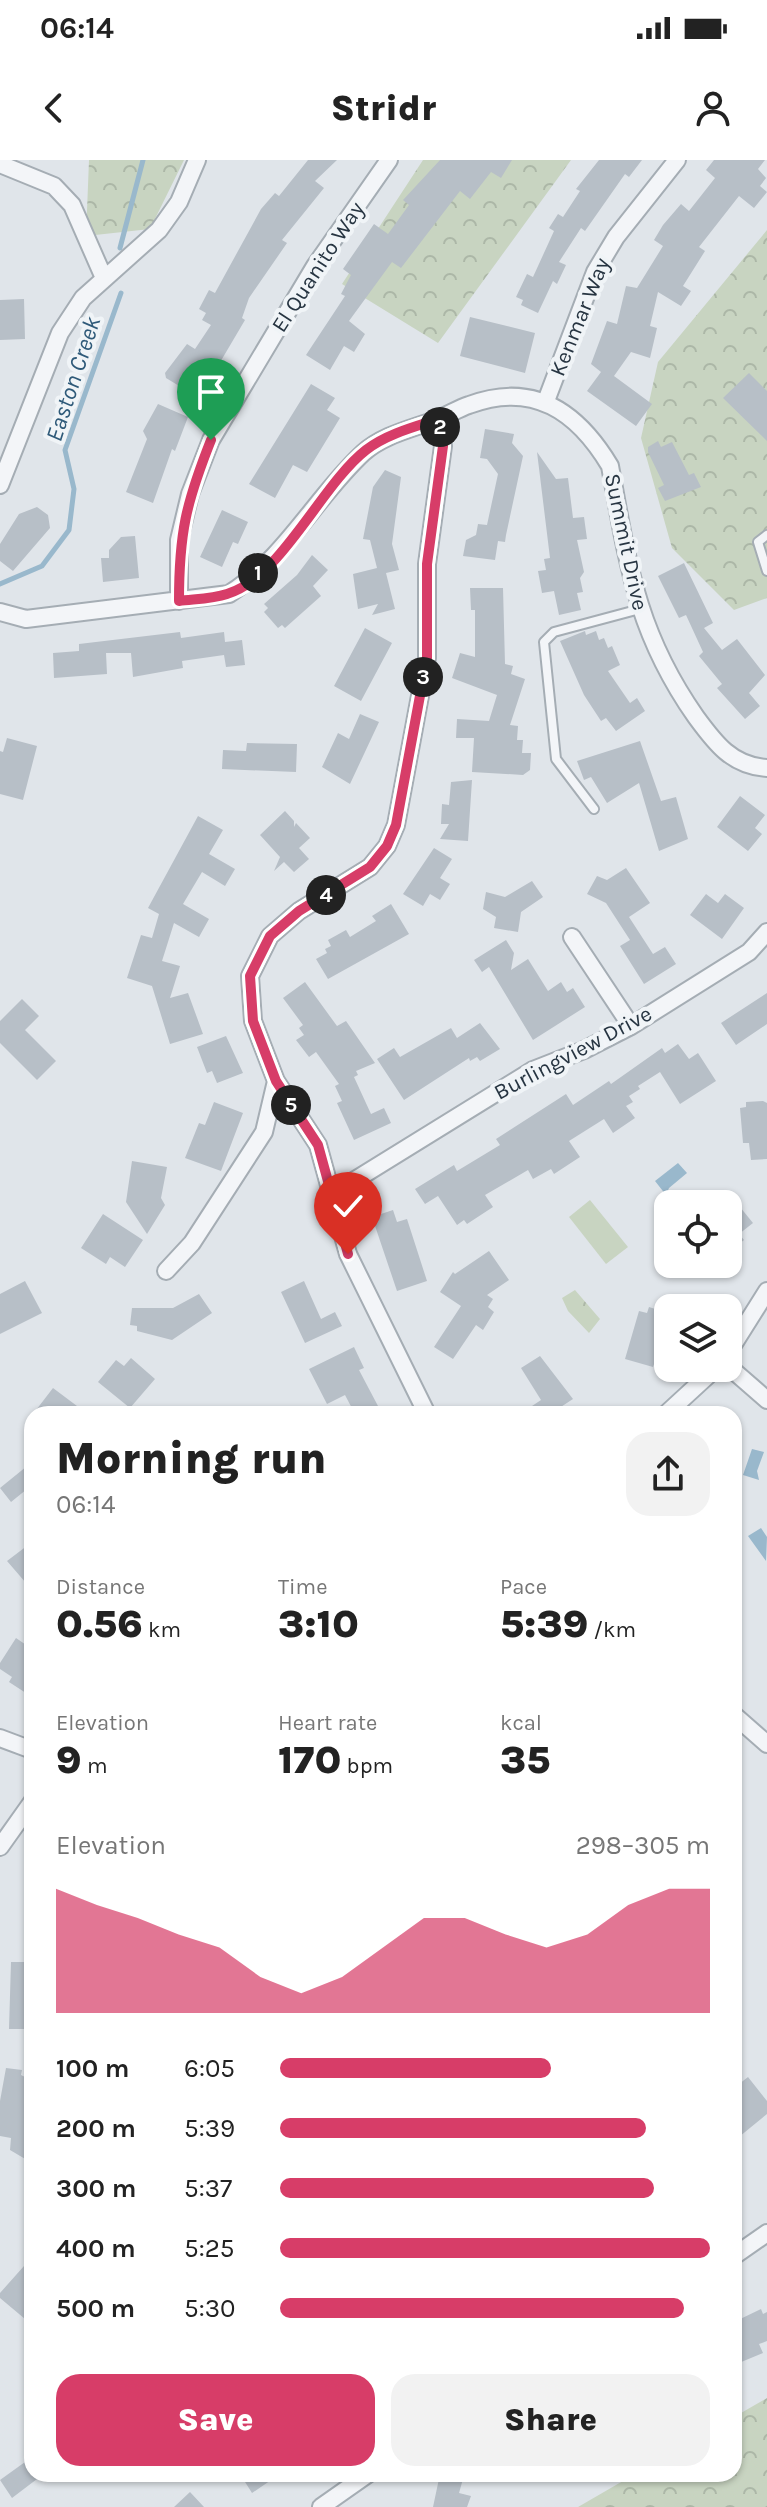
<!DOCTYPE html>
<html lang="en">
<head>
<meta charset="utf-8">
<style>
  body { margin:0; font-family:Karla,sans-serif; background:#f2f2f2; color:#222; height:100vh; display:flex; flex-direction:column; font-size:30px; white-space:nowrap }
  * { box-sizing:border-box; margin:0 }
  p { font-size:26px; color:#767676 }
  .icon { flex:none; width:44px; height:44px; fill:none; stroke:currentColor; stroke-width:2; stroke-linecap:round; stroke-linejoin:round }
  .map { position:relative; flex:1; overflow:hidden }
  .drawer { position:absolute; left:24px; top:1246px; width:718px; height:1076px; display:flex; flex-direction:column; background:#fff; border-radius:24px; box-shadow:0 2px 6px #0004 }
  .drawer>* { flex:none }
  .controls { position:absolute; left:654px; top:1030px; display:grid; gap:16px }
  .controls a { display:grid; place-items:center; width:88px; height:88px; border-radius:16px; background:#fff; box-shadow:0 2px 6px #0004; font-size:40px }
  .pin { position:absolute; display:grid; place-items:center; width:68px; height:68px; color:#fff; margin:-82px -34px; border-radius:50% 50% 50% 0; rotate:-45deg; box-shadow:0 0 8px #0007 }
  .pin .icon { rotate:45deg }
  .km { position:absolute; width:40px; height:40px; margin:-20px; border-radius:50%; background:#222; color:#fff; font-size:22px; line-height:40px; text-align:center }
  .round { display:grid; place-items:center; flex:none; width:84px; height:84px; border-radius:24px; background:#f2f2f2 }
  .headline { display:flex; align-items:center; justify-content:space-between; height:136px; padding:0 32px }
  h1 { font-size:44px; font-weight:800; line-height:60px }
  .metrics { display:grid; grid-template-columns:repeat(3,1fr); gap:12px; height:136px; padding:8px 32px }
  .metrics div { display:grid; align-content:center }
  .metrics b { font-size:40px; font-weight:800 }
  .metrics small { font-size:22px; font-weight:400 }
  .metrics p { font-size:22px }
  .chart { height:224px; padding:16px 32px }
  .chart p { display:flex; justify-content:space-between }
  .chart svg { width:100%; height:144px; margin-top:8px; fill:#d73d68; opacity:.7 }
  .action { display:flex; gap:16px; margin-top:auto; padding:16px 32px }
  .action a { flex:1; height:92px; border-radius:24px; background:#d73d68; color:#fff; font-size:32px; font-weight:800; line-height:92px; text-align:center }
  .action a+a { background:#f2f2f2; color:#222 }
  ul { padding:0 32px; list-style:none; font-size:26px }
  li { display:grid; grid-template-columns:128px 96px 1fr; align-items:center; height:60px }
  li i { height:20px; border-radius:10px; background:#d73d68 }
  .status { display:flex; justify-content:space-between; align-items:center; height:56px; padding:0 40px; background:#fff; direction:ltr }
  .status svg { height:22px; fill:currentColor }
  header { display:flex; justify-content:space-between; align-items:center; height:104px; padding:0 32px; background:#fff; font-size:36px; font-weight:800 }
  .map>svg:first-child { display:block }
</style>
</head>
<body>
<div class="status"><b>06:14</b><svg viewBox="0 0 49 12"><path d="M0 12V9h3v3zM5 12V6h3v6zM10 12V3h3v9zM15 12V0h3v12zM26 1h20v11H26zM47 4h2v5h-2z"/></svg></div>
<header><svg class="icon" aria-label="back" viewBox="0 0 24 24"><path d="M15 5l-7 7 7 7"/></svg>Stridr<svg class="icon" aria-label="person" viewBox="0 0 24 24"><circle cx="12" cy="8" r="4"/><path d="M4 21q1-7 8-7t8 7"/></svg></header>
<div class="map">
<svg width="767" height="2347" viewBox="0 0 767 2347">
  <defs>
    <pattern id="forest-crowns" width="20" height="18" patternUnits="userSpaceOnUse" patternTransform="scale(2)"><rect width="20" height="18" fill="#c8d4c1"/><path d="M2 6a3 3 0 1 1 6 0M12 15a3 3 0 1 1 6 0" fill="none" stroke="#acb7a7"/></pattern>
  </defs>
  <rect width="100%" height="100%" fill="#e0e5ea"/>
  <path fill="#c8d4c1" d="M590 1040 628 1087 606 1104 569 1057Z"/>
  <path fill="url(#forest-crowns)" d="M89 0H184L150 69 86 76Z
    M423 0H571L438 183 342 124Z
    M767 70V438L734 450 672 388 641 278 658 202Z
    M575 1130 600 1159 589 1173 568 1151 562 1138Z
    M767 2238V2347H578L635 2314H734V2257Z"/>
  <path fill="#99b8cc" d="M678 1003 687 1013 669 1028 666 1035 655 1021Z
    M752 1289 764 1292 757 1311 759 1320 743 1315Z
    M761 1368 767 1377 766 1401 748 1376Z"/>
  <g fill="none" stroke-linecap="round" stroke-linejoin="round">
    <path stroke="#99b8cc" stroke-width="5" d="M120 88 143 0
      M0 424 42 406 69 370 74 329 65 290 121 133"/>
  </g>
  <path fill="#b7bfc7" d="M308 0H337L315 21 324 28 282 80 287 83 249 138 242 158 245 160 199 238 166 218 165 213 187 184 195 189 211 165 202 160 206 153 199 149 209 130 215 133 261 49 275 33 279 36Z
    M440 0H512L501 18 491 12 470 39 460 31 401 108 392 102 349 161 365 174 354 192 344 186 330 210 306 195 345 136 341 134 351 115 343 109 374 64 388 74 409 45 403 40Z
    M599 0H642L629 17 625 14 585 71 581 68 559 102 566 105 557 124 553 121 538 153 521 145 523 140 516 137 527 114 533 117 554 71 549 68 558 54 563 57 580 31 576 29Z
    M714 0H765L758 9 766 18 760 26 767 32 754 48 739 36 699 87 705 91 683 126 691 131 681 146 658 132 650 166 657 168 650 198 631 192 614 216 652 244 636 266 587 231 601 212 591 204 607 161 617 164 626 126 637 128 663 86 654 80 663 65 681 44 689 51 715 18 706 10Z
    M24 139 25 179 0 180V140Z
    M470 157 535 173 525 213 460 196Z
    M749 213 767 231V281L723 238Z
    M311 224 335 238 327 250 340 258 307 312 293 305 275 338 249 324Z
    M158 244 188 257 175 291 172 289 153 343 126 332 147 279 143 271Z
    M485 269 514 274 512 283 523 296 506 375 505 382 498 381 495 400 463 396 466 380 476 375 478 364 487 365 498 314 487 299 480 298Z
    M658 281 661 287 672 282 689 315 694 313 701 327 665 341 658 328 664 325 648 292V287Z
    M537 292 556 319 568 318 573 358 584 357 587 379 577 380 584 412 580 418 583 432 577 433 581 450 559 455 554 431 542 433 538 411 546 410 544 399 550 398Z
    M385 310 401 317 392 384 399 410 386 413 395 449 372 455 378 444 358 449 353 414 377 408 370 380 363 379 373 327Z
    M37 347 48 355 50 368 13 411 0 401V384L19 354Z
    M222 350 248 362 238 384 233 382 222 407 200 397Z
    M135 376 139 418 103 422 101 398H109V390L121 377Z
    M312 395 328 410 313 426 321 436 285 468 282 465 278 468 264 452 268 448 264 444 297 415Z
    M684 403 713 463 704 468 722 490 737 479 765 515 749 533 760 546 745 559 717 528 722 524 699 496 703 492 686 455 679 458 658 416Z
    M470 428H503L505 504 513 506 511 514 525 519 510 565 518 566 517 580H523L522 593H531L530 610 523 615 472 612 474 578H456L457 559 489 561 497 535 452 518 460 493 475 497V450H471Z
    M365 468 392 483 361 541 334 526Z
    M585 471 586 475 596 471 599 480 604 478 608 488 612 486 620 505 608 511 630 543 637 538 645 551 616 571 606 558 601 561 584 535 560 481Z
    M180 472 181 478 224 472 225 482 242 480 245 505 226 507 224 495 182 501 183 508 133 517 131 493H106L107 514 54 518 53 493 79 491V484Z
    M360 554 379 562 350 624 322 607 338 573 349 579Z
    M7 578 37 586 23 640 0 634V591L3 592Z
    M640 581 661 641 676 637 688 679 659 691 639 623 607 643 591 617 584 620 577 601Z
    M247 583 297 584 296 612 222 609 223 590 246 591Z
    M472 620 468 681 440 679 449 664H441L442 644 449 645 451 622Z
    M740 636 765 655 755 668 762 674 748 691 717 667Z
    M285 651 294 661V667L296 663 310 678 299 688 309 699 294 712 284 702 274 711 280 697 260 675Z
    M198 656 223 670 209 694 235 709 225 726 202 712 183 744 209 759 199 777 174 763 162 801 180 806 170 838 188 833 203 874 170 884 152 826 127 818 141 775 152 778 159 754 148 748Z
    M434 688 452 699 440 718 450 724 440 740 430 734 423 746 403 734Z
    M626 708 650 743 629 757 653 794 665 787 676 804 644 824 620 786 630 780 606 743 587 734 597 716 607 720Z
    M532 721 543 737 521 752 518 772 494 768 496 757 483 749 486 732 505 737Z
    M706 734 718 743 725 734 744 748 722 779 690 755Z
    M391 744 409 774 328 819 316 799 327 793 325 789 331 786 328 780 346 770 350 777 376 761 372 756Z
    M506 780 514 793 511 810 528 799 548 831 561 822 567 832 573 828 585 847 533 880 489 807 482 812 474 800Z
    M305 822 337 866 346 861 375 903 356 911 358 915 354 917 371 954 384 948 391 963 354 980 337 943 342 941 335 926 339 924 316 892 309 897 296 880 304 875 299 868 303 865 283 838Z
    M767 833V864L736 885 721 863Z
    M22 839 39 856 25 870 56 901 37 920 0 883V861Z
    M480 863 500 889 480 901 477 897 470 901 469 898 404 940 377 899 394 888 400 897 451 868 457 878Z
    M226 876 243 913 217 923 212 911 207 913 197 887Z
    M678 884 689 899 698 893 716 921 680 944 660 912 638 926 640 929 629 936 633 942 626 946 635 958 613 973 604 959 569 981 580 997 554 1014 551 1009 533 1019 528 1010 485 1035 493 1047 467 1064 464 1060 457 1065 438 1036 425 1044 415 1029 454 1005 457 1011 500 985 496 979 566 934 573 945 609 921 611 924 662 888 665 893Z
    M763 941 767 943V999L751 1000 749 983H743L740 948 746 947V942Z
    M214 942 243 953 221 1011 185 998 199 963 205 965Z
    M132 1001 167 1007 161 1038 165 1045 147 1074 126 1042Z
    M740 1047 753 1063 739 1074 744 1080 728 1093V1056Z
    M393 1050 397 1062 407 1059 427 1121 397 1131 372 1057Z
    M103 1054 143 1080 125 1107 110 1097 106 1104 81 1088Z
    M489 1091 509 1120 487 1135 493 1139 488 1147 494 1152 483 1170 476 1165 453 1199 434 1187 461 1146 440 1132 453 1112 455 1114Z
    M25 1121 42 1153 0 1174V1134Z
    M304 1121 321 1159 335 1152 342 1166 305 1183 281 1132Z
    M199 1134 212 1153 172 1180 137 1171V1166L130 1165 132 1148H173Z
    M649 1147 668 1153V1164L653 1207 625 1199 639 1151 647 1153Z
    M354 1187 364 1208 359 1210 378 1246 362 1254H355L345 1235 327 1244 309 1209Z
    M540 1196 573 1239 550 1254H520L541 1240 521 1208Z
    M131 1198 155 1219 130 1248 98 1222 116 1200 124 1206Z
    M53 1228 77 1246 71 1254H33Z
    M32 1302V1325L11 1342 0 1328Z
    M32 1382V1430L7 1401Z
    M16 1478 32 1489V1537L9 1522 12 1517 0 1509V1503Z
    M11 1802H25L24 1811 32 1812V1869H9Z
    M6 1908 22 1910 21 1915 31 1920 28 1949H32V2003L10 1990 11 1978 0 1976V1941Z
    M748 1917 767 1941V1954L734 1981V1928Z
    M32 2097V2151L25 2159 0 2138V2133Z
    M761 2149 763 2154 767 2152V2181L759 2184 763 2193 734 2205V2162Z
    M25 2302 37 2319 12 2338 0 2320Z
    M240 2314H280L252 2333Z
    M440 2314 463 2319 459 2333 471 2336 467 2347H433Z
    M190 2332 204 2347H174Z"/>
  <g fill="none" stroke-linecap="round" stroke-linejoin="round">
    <g stroke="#a5adb4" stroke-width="12">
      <path id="lane" d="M767 375 758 382 767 411
        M594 649 556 599 544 482 554 472 640 449"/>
    </g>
    <g stroke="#a5adb4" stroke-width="20">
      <path id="street" d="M0 4 54 26 72 45 104 118
        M546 241 595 112 616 77 677 0
        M0 325 60 173 83 138 159 70 179 42 197 0
        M179 441V380L190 334 211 280 315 106 389 0
        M0 452 26 459 229 434C286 397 315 338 363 293 383 275 411 269 435 260 447 256 457 249 469 245 533 221 577 251 610 306 628 405 637 473 696 557 715 583 732 606 767 608
        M572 777 631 866
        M334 1033 533 910 584 890 631 866 749 792 767 772
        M166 1111 192 1083 264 972 276 921
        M728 1193 767 1131
        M728 1206 767 1240
        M427 1254 348 1094 318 985 276 921 253 861 250 816 270 776 299 751 370 707 387 686 396 665 427 498V404L443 286 439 259
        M666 1254 716 1208
        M734 1555 767 1584
        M0 1578 32 1590
        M0 1687 32 1642
        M734 2096 767 2073
        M321 2347 368 2314"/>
    </g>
    <use href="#lane" stroke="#f3f5f8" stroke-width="8"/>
    <use href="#street" stroke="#f3f5f8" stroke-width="16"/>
  </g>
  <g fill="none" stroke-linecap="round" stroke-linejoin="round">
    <g stroke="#fff" stroke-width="16">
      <path id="route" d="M211 280C186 343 179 373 179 441 194 439 212 439 227 434 281 418 321 325 366 290 387 274 414 267 439 259L443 286 427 404V498L396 665 387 686 370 707 299 751 270 776 250 816 253 861 276 921 318 985 348 1094"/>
    </g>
    <use href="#route" stroke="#d73d68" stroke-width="10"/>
  </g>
  <g text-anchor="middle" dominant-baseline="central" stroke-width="8" stroke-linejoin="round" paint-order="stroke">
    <g font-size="22" fill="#273542" stroke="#f0f4f7">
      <text transform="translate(318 107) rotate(-57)">El Quanito Way</text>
      <text transform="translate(580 157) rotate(-68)">Kenmar Way</text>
      <text transform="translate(626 382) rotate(78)">Summit Drive</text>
      <text transform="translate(573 893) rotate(-28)">Burlingview Drive</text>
    </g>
    <g font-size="24" font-style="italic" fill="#2f5a79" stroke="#f0f4f7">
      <text transform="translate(73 219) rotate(-72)">Easton Creek</text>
    </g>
  </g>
</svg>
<div class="controls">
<a><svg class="icon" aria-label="locate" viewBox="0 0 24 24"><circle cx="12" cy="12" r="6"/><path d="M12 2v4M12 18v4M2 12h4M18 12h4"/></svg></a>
<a><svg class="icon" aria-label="layers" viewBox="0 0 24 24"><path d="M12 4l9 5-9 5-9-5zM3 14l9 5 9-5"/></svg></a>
</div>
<div class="pin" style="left:211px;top:280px;background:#1e9e55"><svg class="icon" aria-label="arrive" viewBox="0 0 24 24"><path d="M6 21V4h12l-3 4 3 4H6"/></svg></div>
<div class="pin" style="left:348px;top:1094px;background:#d93025"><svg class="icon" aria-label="check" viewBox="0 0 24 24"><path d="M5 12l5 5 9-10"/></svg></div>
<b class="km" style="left:258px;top:413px">1</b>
<b class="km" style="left:440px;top:267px">2</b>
<b class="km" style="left:423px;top:517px">3</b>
<b class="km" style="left:326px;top:735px">4</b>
<b class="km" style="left:291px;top:945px">5</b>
<section class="drawer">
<div class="headline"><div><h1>Morning run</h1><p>06:14</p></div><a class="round"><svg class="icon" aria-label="share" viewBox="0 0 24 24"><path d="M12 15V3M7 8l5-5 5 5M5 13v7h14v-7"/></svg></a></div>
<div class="metrics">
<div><p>Distance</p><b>0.56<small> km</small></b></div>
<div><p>Time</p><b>3:10</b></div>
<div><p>Pace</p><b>5:39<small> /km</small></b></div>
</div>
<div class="metrics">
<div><p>Elevation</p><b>9<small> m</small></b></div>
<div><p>Heart rate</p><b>170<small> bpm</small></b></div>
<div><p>kcal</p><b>35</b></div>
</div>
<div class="chart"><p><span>Elevation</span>298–305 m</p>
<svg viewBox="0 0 160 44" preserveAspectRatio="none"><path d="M0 44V6L10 11L20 15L30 20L40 24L50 33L60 38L70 33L80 24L90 15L100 15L110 20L120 24L130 20L140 11L150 6L160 6V44z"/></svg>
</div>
<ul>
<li><b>100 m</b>6:05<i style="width:63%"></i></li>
<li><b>200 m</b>5:39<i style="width:85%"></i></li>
<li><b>300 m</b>5:37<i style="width:87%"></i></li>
<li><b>400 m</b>5:25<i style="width:100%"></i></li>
<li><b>500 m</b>5:30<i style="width:94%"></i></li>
</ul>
<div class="action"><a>Save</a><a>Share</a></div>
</section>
</div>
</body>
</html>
